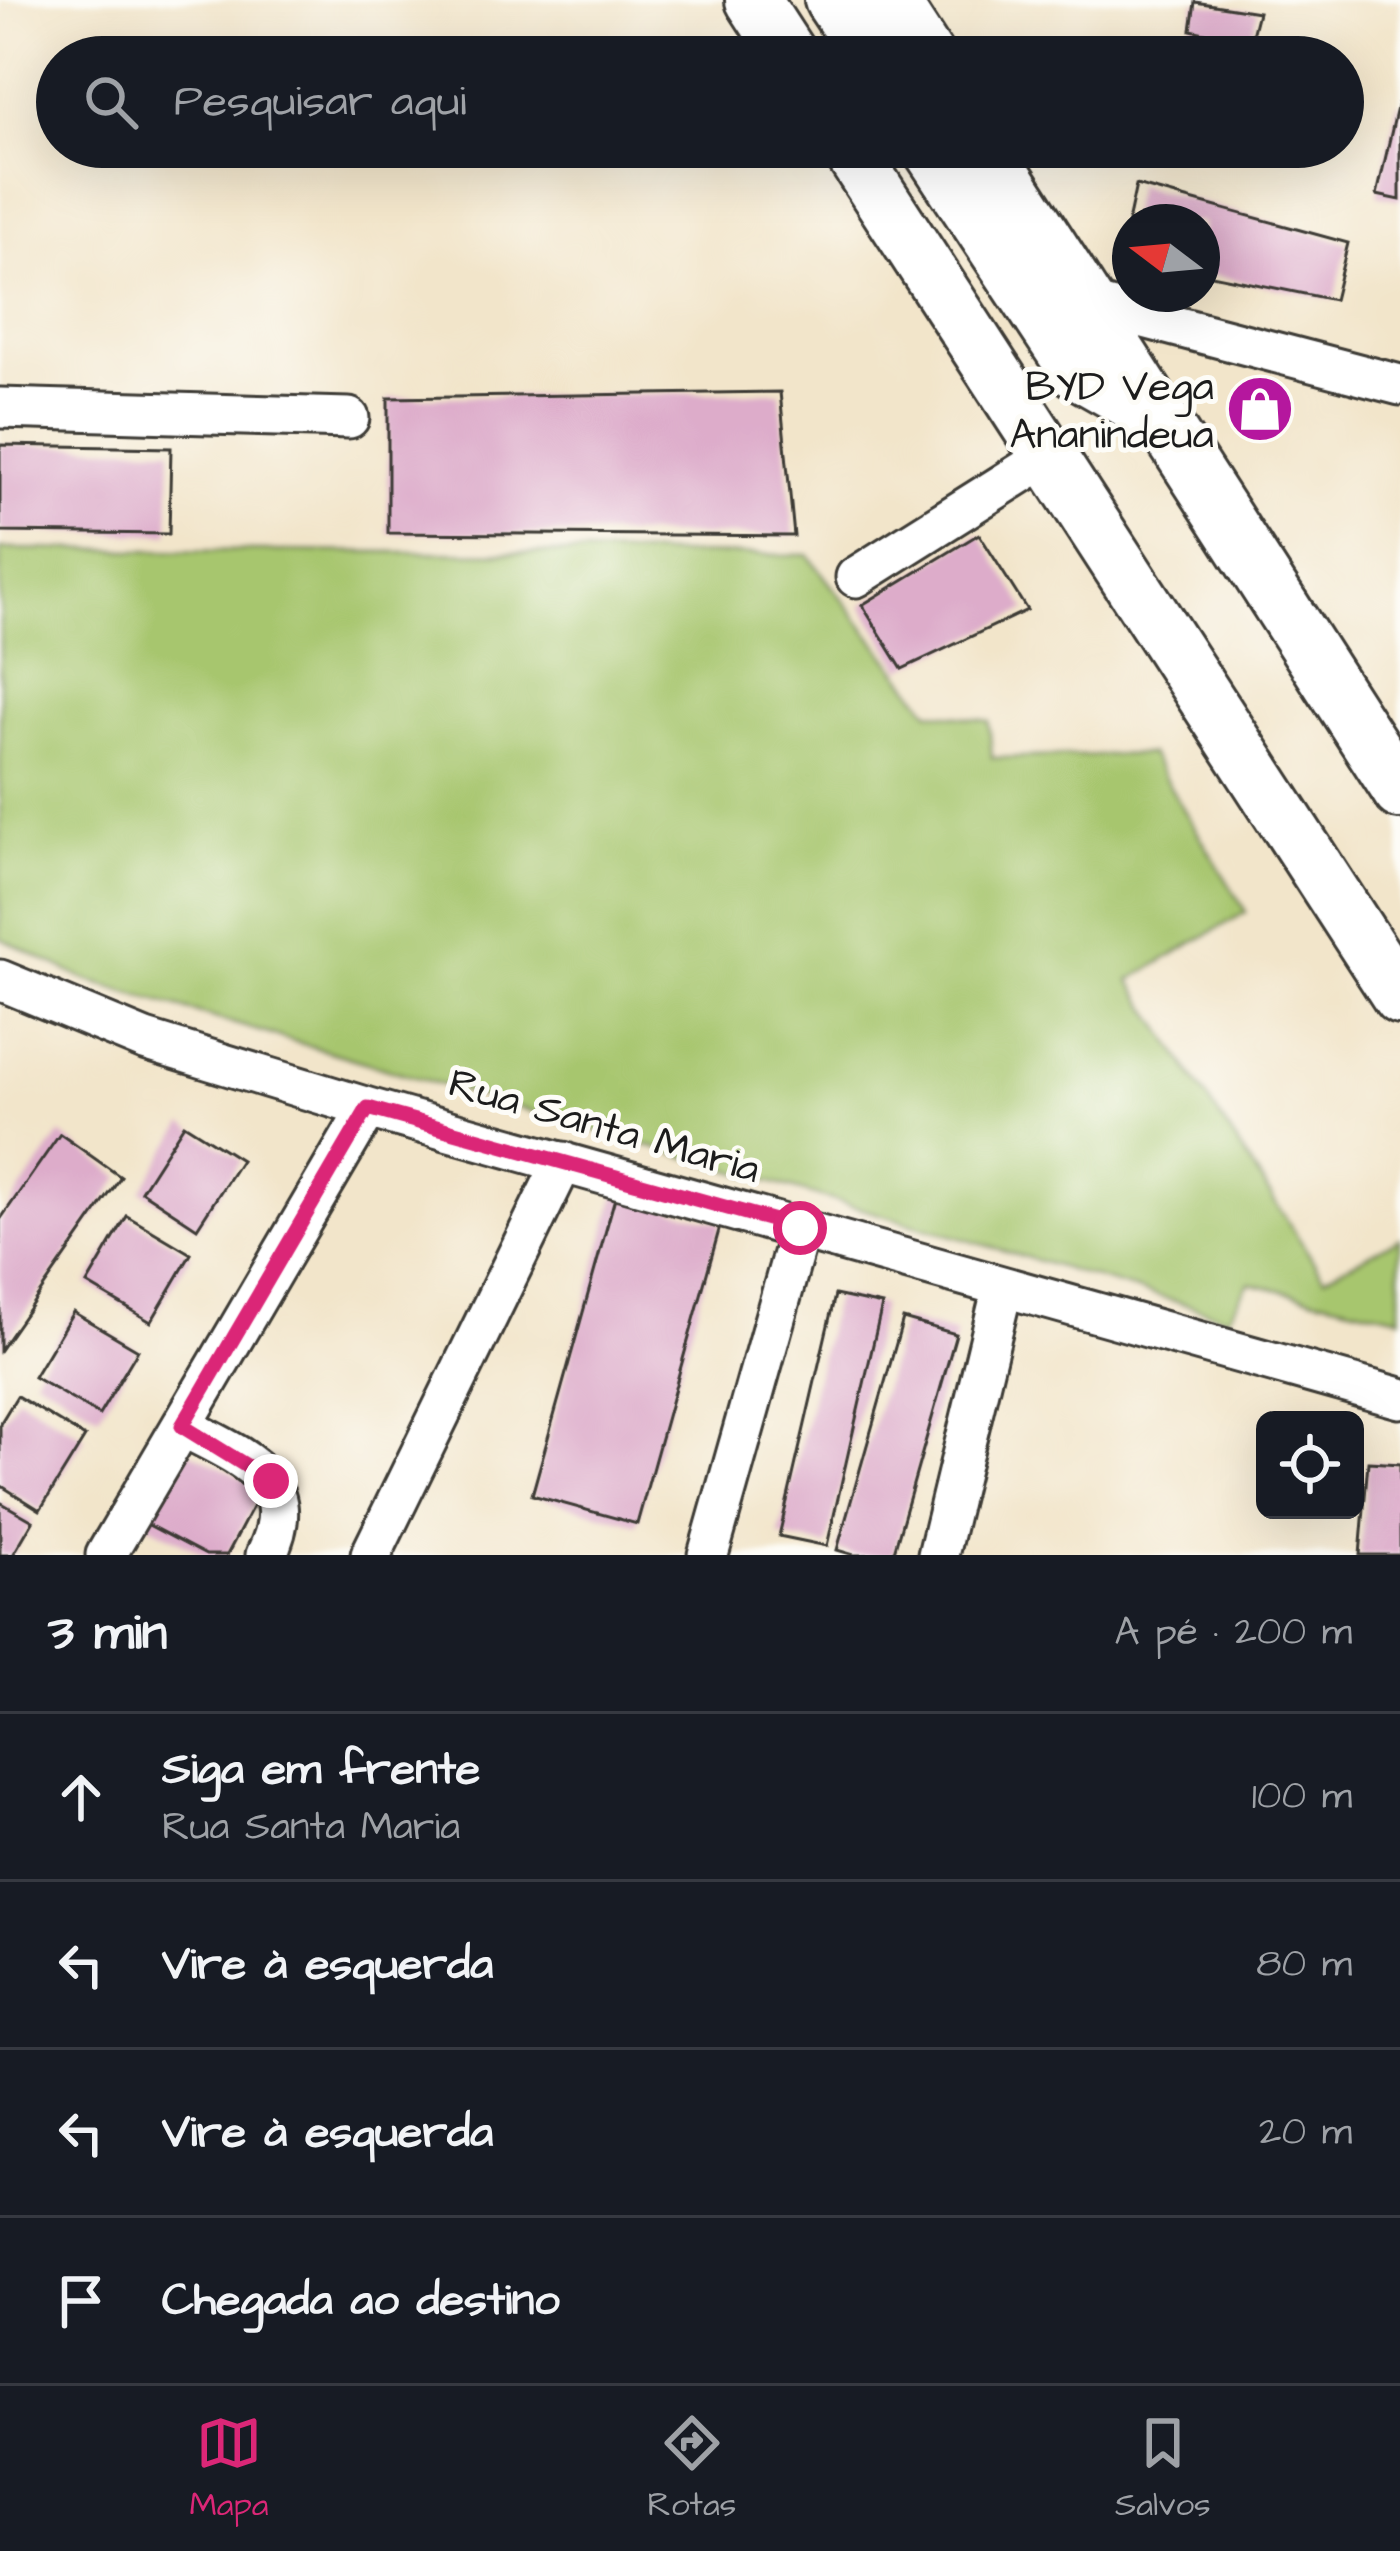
<!DOCTYPE html>
<html lang="pt">
<meta charset="utf-8">
<style>
:root{--surface:#171b24;--page:#20242c;--text:#f1f3f6;--muted:#9ea1a6;--line:#363941;--accent:#db2777}
body{margin:0;font-family:"Architects Daughter",sans-serif;background:var(--page);color:var(--text)}
.controls{position:absolute;right:36px;bottom:36px;display:grid;overflow:hidden;border-radius:18px;box-shadow:0 12px 48px #0002}
.controls button{width:108px;height:108px;display:grid;place-items:center;padding:0;border:0;border-bottom:3px solid var(--line);background:var(--surface);color:var(--text);font:60px sans-serif}
.compass{position:absolute;left:1112px;top:204px;width:108px;height:108px;border-radius:50%;background:var(--surface);box-shadow:0 12px 48px #0002;rotate:286deg}
.stop{position:absolute;width:36px;height:36px;margin:-27px;border:9px solid #db2777;border-radius:50%;background:#fff}
.stop.end{background:#db2777;border-color:#fff;box-shadow:0 3px 12px #0008}
.list{margin:0;padding:0;list-style:none}
h2{display:flex;justify-content:space-between;align-items:center;height:156px;margin:0;padding:0 48px;font-size:51px}
h2 small{font-size:39px;font-weight:400;color:var(--muted)}
.list li{display:grid;grid-template-columns:78px 1fr auto;gap:36px;align-items:center;box-sizing:border-box;height:168px;padding:0 48px;border-top:3px solid var(--line)}
.list b{display:block;font-size:45px;white-space:nowrap}
.list p{margin:0;font-size:39px;white-space:nowrap;color:var(--muted)}
.list em{font-size:39px;font-style:normal;color:var(--muted)}
.icon{flex:none;width:66px;height:66px;fill:none;stroke:currentColor;stroke-width:2;stroke-linecap:round;stroke-linejoin:round}
.map{position:relative;flex:none;width:1400px;height:1555px;overflow:hidden}
.search{position:absolute;background:var(--surface);box-shadow:0 12px 48px #0002;left:36px;right:36px;top:36px;height:132px;display:flex;align-items:center;gap:30px;box-sizing:border-box;padding:0 42px;border-radius:66px;color:var(--muted);font-size:45px}
.sheet{height:828px;background:var(--surface)}
nav{display:flex;justify-content:space-around;align-items:center;box-sizing:border-box;height:168px;border-top:3px solid var(--line);background:var(--surface);font-size:33px;color:var(--muted)}
nav a{display:grid;justify-items:center;gap:6px}
nav .on{color:var(--accent)}
.map>svg:first-child{display:block}
.green{fill:#a7c66e;stroke:#627145;stroke-width:3}
.building{fill:#ddacca}
.lines{fill:none;stroke-linecap:round;stroke-linejoin:round}
.minor-casing{stroke:#3c3a36;stroke-width:45}
.highway-casing{stroke:#3c3a36;stroke-width:60}
.minor{stroke:#fff;stroke-width:39}
.highway{stroke:#fff;stroke-width:54}
.route{stroke:#db2777;stroke-width:15}
.labels{text-anchor:middle;stroke-width:10;stroke-linejoin:round;paint-order:stroke}
.poi-label{font-size:42px;fill:#1c1c1c;stroke:#fdfcf7;text-anchor:end}
.street-label{font-size:42px;fill:#1c1c1c;stroke:#fdfcf7}
</style>
<div class="map">
<svg width="1400" height="1555" viewBox="0 0 1400 1555">
<rect width="100%" height="100%" fill="#fdfcf7"/>
<filter id="ink" filterUnits="userSpaceOnUse"><feTurbulence type="fractalNoise" baseFrequency=".00833" numOctaves="2"/><feDisplacementMap in="SourceGraphic" scale="24" xChannelSelector="R" yChannelSelector="G"/><feConvolveMatrix kernelMatrix="1 2 1 2 8 2 1 2 1" color-interpolation-filters="sRGB"/></filter>
<filter id="wash" filterUnits="userSpaceOnUse"><feTurbulence type="fractalNoise" baseFrequency=".004" numOctaves="4" result="noise"/><feDisplacementMap in="SourceGraphic" scale="48" xChannelSelector="R" yChannelSelector="G"/><feGaussianBlur stdDeviation="2.7" result="paint"/><feColorMatrix in="noise" values="0 0 0 0 0 0 0 0 0 0 0 0 0 0 0 0 0 1.4 0 .05"/><feComposite in="paint" operator="in"/></filter>
<g filter="url(#wash)">
<rect width="100%" height="100%" fill="#f2e5ca"/>
<path class="green" d="M0 549 808 555 929 711 989 721 992 758 1150 754 1246 912 1130 980 1324 1277 1400 1238V1317L1249 1283 1228 1317 86 980 0 938Z"/>
<g id="blocks">
<path class="building" d="M1195 2 1258 12 1250 43 1191 30Z
M1193 36 1251 47 1249 57H1190Z
M1398 103H1400V200L1377 195Z
M1136 185 1348 243 1334 300 1202 273V222H1128Z
M780 392 794 536 388 533V398Z
M0 445 171 448 169 534 0 532Z
M979 534 1027 610 902 669 862 605Z
M184 1124 241 1160 197 1228 141 1191Z
M60 1134 121 1177 0 1350V1220Z
M616 1194 721 1223 637 1524 532 1495Z
M127 1216 191 1254 151 1322 87 1284Z
M835 1295 882 1305 827 1546 779 1536Z
M73 1312 138 1350 99 1415 34 1377Z
M903 1319 956 1334 893 1555H854L837 1550Z
M17 1396 85 1437 40 1510 0 1485V1424Z
M184 1448 262 1489 227 1555H206L145 1523Z
M1368 1462 1400 1464V1555H1360Z
M0 1502 33 1521 13 1555H0Z"/>
</g>
</g>
<g filter="url(#ink)">
<use href="#blocks" fill-opacity="0" stroke="#3c3a36" stroke-width="3"/>
<g class="lines">
<defs>
<path id="minor" d="M1087 303 1400 385
M0 408 349 418
M856 577 1048 456
M0 980 145 1040 368 1108 1400 1398
M182 1426C238 1456 305 1478 266 1555
M106 1555 368 1108
M371 1555 563 1162
M708 1555 800 1229
M938 1555 999 1303"/>
<path id="highway" d="M753 0 790 57
M832 0 870 57
M890 0 927 57
M848 147 1400 997
M929 147 1077 371 1153 414
M986 147 1400 791"/>
</defs>
<use href="#minor" class="minor-casing"/>
<use href="#highway" class="highway-casing"/>
<use href="#minor" class="minor"/>
<use href="#highway" class="highway"/>
</g>
</g>
<g class="lines" filter="url(#ink)">
<path class="route" d="M271 1481 182 1426 368 1108 800 1228"/>
</g>
<defs>
<symbol id="shop-disc" viewBox="-11 -11 22 22"><circle r="9.5" fill="#b5179e" stroke="#fdfcf7"/><path d="M-5-2.5h2.3a2.7 3.5 0 0 1 5.4 0H5L5.5 6h-11ZM-1.5-2.5h3a1.5 2.3 0 0 0-3 0Z" fill="#fff"/></symbol>
</defs>
<g fill-rule="evenodd">
<use href="#shop-disc" x="1222" y="371" width="76" height="76"/>
</g>
<g class="labels">
<g class="poi-label">
<text x="1214" y="400">BYD Vega<tspan x="1214" dy="48">Ananindeua</tspan></text>
</g>
<g class="street-label">
<text transform="translate(605 1124) rotate(16)" y="15">Rua Santa Maria</text>
</g>
</g>
</svg>
<div class="controls">
<button><svg class="icon" aria-label="locate" viewBox="0 0 24 24"><circle cx="12" cy="12" r="6"/><path d="M12 2v4M12 18v4M2 12h4M18 12h4"/></svg></button>
</div>
<svg class="compass" viewBox="-18 -18 36 36"><path d="M0-13l5 13h-10z" fill="#e53935"/><path d="M0 13l5-13h-10z" fill="#9ea1a6"/></svg>
<div class="stop" style="left:800px;top:1228px"></div>
<div class="stop end" style="left:271px;top:1481px"></div>
<div class="search"><svg class="icon" aria-label="search" viewBox="0 0 24 24"><circle cx="10" cy="10" r="6"/><path d="M15 15l6 6"/></svg>Pesquisar aqui</div>
</div>
<section class="sheet">
<h2>3 min<small>A pé · 200 m</small></h2>
<ul class="list">
<li><svg class="icon" aria-label="ahead" viewBox="0 0 24 24"><path d="M12 20V5M6 11l6-6 6 6"/></svg><div><b>Siga em frente</b><p>Rua Santa Maria</p></div><em>100 m</em></li>
<li><svg class="icon" aria-label="left" viewBox="0 0 24 24"><path d="M17 20v-9H6M10 6l-5 5 5 5"/></svg><div><b>Vire à esquerda</b></div><em>80 m</em></li>
<li><svg class="icon" aria-label="left" viewBox="0 0 24 24"><path d="M17 20v-9H6M10 6l-5 5 5 5"/></svg><div><b>Vire à esquerda</b></div><em>20 m</em></li>
<li><svg class="icon" aria-label="arrive" viewBox="0 0 24 24"><path d="M6 21V4h12l-3 4 3 4H6"/></svg><div><b>Chegada ao destino</b></div></li>
</ul>
</section>
<nav>
<a class="on"><svg class="icon" aria-label="map" viewBox="0 0 24 24"><path d="M3 6l6-2 6 2 6-2v14l-6 2-6-2-6 2zM9 4v14M15 6v14"/></svg>Mapa</a>
<a><svg class="icon" aria-label="directions" viewBox="0 0 24 24"><path d="M12 3l9 9-9 9-9-9zM9 14v-3h6M13 9l2 2-2 2"/></svg>Rotas</a>
<a><svg class="icon" aria-label="saved" viewBox="0 0 24 24"><path d="M7 4h10v16l-5-4-5 4z"/></svg>Salvos</a>
</nav>
